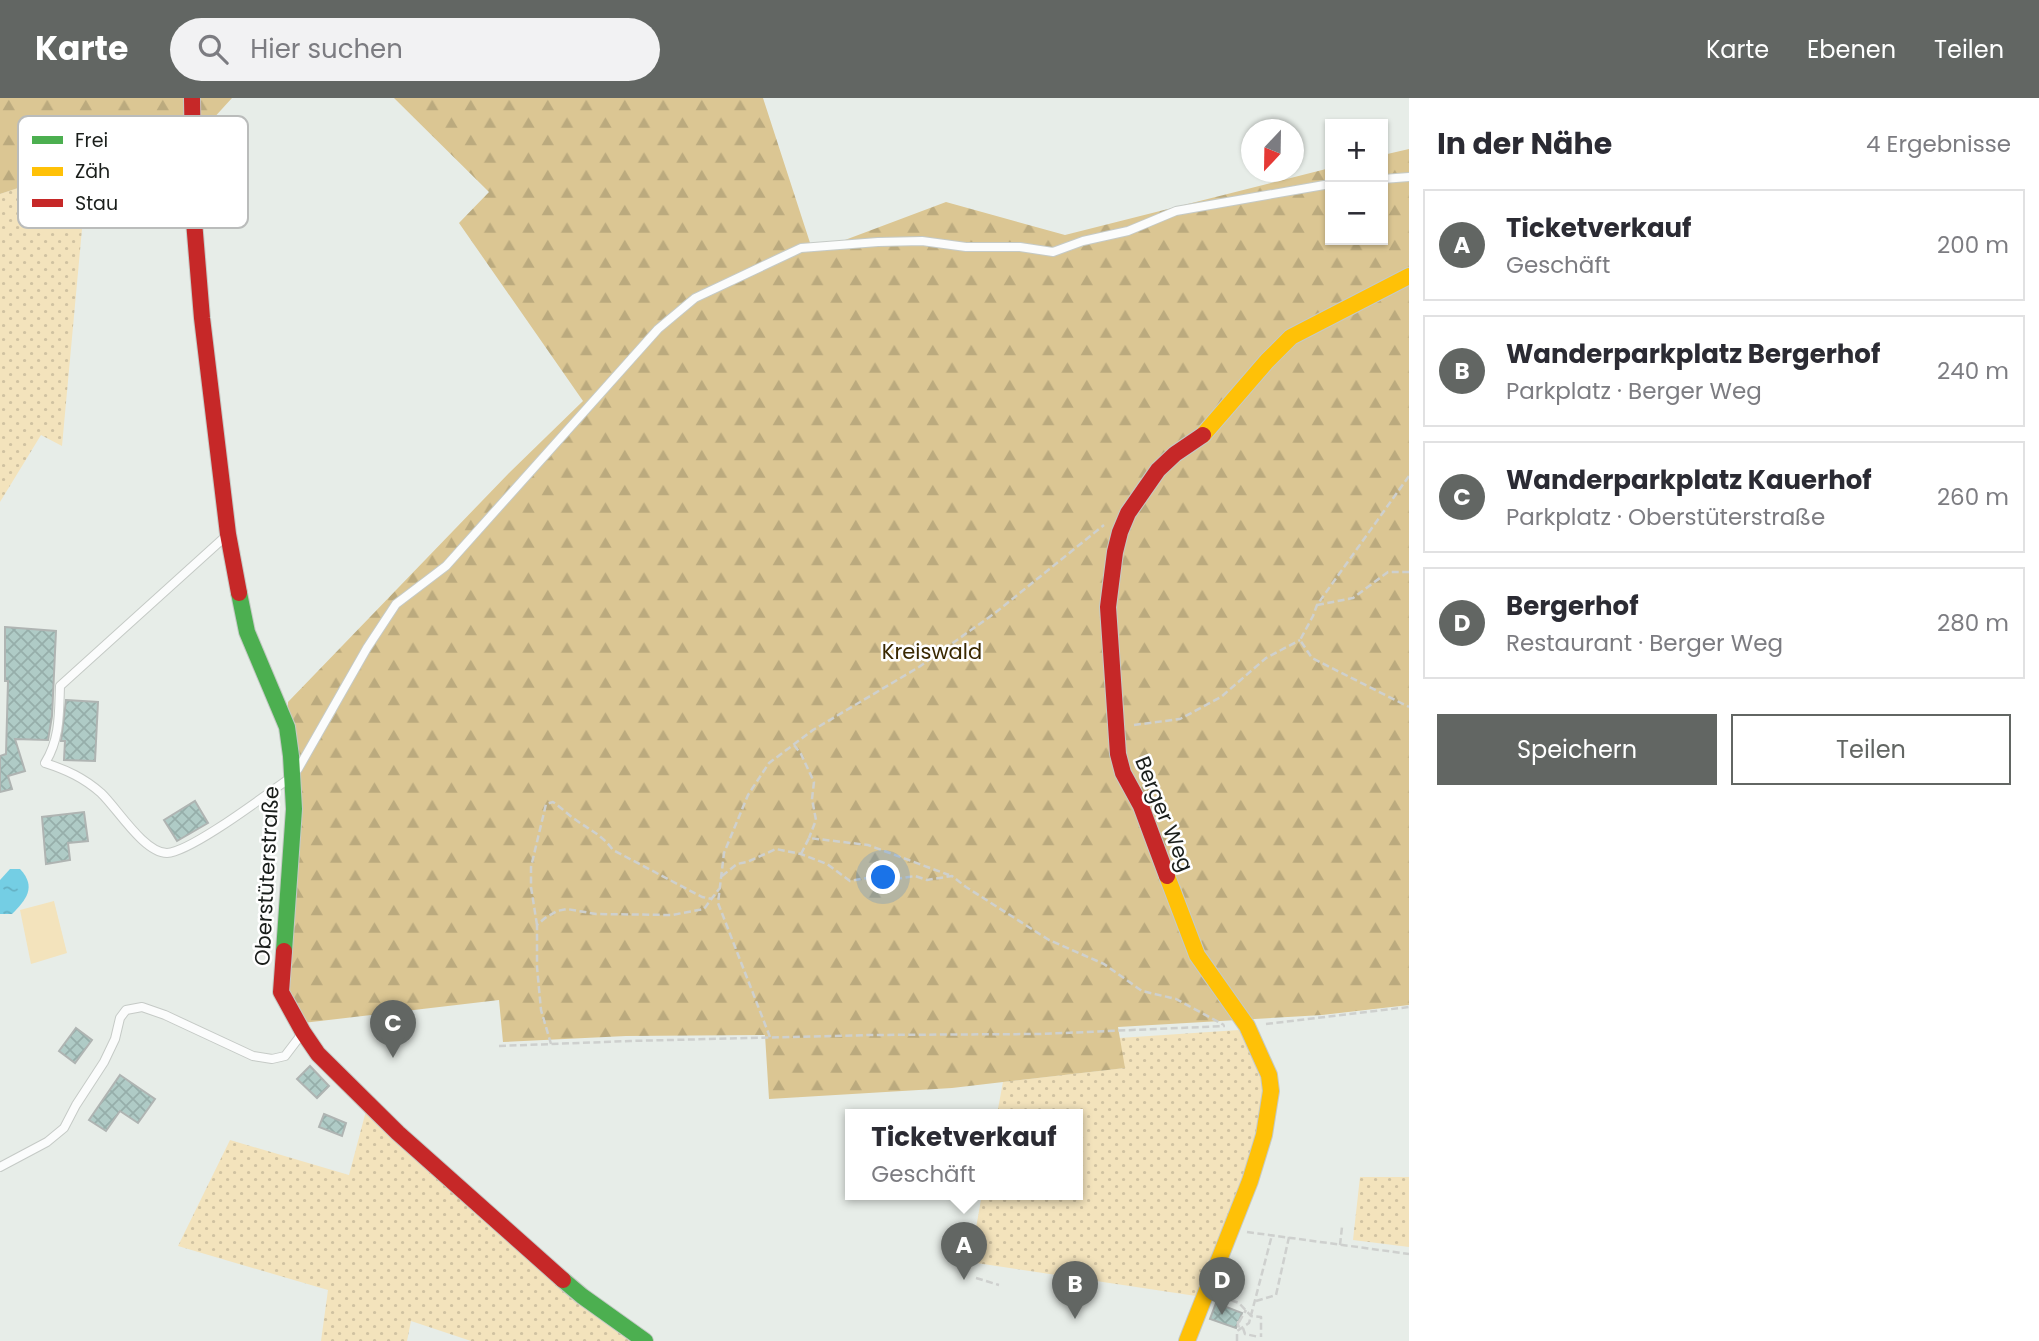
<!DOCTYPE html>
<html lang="de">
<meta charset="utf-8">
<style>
:root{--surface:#fff;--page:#f2f2f3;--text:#2b2b33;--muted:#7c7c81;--line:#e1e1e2;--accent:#626663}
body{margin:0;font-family:Poppins,sans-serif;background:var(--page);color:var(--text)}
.controls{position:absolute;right:21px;top:21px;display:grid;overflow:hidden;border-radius:0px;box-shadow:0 2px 5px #0004}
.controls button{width:63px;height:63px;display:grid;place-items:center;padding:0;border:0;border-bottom:2px solid var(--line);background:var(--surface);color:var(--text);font:35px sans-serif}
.compass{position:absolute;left:1241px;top:21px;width:63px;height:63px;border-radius:50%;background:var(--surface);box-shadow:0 2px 5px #0004;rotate:202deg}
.you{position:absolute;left:884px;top:780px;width:24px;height:24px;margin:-18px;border:5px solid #fff;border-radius:50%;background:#1a73e8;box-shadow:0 0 0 10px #1a73e833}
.badge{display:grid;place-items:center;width:46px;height:46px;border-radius:50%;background:var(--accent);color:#fff;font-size:23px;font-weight:700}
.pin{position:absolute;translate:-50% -58px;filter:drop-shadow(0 2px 4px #0008)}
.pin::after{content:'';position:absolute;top:37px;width:24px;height:21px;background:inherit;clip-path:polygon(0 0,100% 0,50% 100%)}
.popup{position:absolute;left:845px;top:1011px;width:238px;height:91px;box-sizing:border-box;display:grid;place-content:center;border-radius:0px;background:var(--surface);filter:drop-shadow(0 2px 5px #0005);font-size:23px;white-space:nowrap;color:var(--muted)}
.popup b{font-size:26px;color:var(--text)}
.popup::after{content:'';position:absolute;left:50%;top:100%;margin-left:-14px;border:14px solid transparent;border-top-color:var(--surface)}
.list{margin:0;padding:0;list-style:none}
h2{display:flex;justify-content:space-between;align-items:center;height:91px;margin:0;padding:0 28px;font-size:30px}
h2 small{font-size:23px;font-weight:400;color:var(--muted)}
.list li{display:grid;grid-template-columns:46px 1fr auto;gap:21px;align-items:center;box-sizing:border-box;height:112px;margin:0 14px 14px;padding:0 14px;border:2px solid var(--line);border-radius:0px}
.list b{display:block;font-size:26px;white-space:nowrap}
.list p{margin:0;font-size:23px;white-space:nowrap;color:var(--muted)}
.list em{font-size:23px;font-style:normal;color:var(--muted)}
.actions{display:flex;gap:14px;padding:21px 28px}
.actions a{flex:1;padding:16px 0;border:2px solid var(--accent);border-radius:0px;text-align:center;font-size:24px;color:var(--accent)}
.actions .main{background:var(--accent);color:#fff}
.icon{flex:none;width:38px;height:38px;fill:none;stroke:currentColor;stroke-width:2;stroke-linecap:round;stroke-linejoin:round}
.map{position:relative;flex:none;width:1409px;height:1243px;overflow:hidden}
header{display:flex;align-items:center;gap:42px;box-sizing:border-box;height:98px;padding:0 35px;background:var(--accent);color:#fff}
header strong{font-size:33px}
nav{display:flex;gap:38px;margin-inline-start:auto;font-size:24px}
.search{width:490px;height:63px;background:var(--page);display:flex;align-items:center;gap:18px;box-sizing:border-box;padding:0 24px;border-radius:38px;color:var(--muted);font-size:26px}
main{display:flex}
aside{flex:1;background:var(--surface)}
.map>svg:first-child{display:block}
.grass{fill:url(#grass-dots)}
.forest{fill:url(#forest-firs)}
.pitch{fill:#f3e3bc}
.water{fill:url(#water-ripples)}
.building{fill:url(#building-cross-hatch);stroke:#afb4b2;stroke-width:2}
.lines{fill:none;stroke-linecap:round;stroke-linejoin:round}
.lane-casing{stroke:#c5cac6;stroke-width:10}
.fast-casing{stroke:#c5cac6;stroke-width:18}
.slow-casing{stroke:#c5cac6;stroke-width:18}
.jam-casing{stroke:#c5cac6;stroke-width:18}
.path{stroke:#ced0ce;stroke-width:2.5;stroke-dasharray:7 3.5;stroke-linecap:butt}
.lane{stroke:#fbfcfc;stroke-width:8}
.fast{stroke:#4caf50;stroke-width:16}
.slow{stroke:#ffc107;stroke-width:16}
.jam{stroke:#c62828;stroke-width:16}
.labels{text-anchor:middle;stroke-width:5;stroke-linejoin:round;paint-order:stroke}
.park-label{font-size:21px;fill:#392800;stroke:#fff}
.street-label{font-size:21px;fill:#1a1e1b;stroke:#fff}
.key{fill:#fff;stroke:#babcbb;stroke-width:2}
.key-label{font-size:19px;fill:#1a1e1b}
</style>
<header>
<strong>Karte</strong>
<div class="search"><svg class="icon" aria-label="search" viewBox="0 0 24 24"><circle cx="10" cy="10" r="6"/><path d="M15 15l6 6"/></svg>Hier suchen</div>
<nav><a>Karte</a><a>Ebenen</a><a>Teilen</a></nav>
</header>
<main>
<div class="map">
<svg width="1409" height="1243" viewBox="0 0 1409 1243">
<defs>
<pattern id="grass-dots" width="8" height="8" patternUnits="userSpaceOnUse" patternTransform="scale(1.75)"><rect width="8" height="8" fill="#f3e3bc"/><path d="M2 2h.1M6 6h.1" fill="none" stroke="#d0c2a1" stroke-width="1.8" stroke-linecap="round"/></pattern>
<pattern id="forest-firs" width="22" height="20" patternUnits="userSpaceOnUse" patternTransform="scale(1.75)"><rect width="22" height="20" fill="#dbc693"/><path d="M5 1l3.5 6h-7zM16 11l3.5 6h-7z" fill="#bbaa7e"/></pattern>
<pattern id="water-ripples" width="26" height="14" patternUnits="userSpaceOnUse" patternTransform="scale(1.75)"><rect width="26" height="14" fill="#74cee4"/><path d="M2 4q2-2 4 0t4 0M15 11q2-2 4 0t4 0" fill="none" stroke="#64b0c3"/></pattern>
<pattern id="building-cross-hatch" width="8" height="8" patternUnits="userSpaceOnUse" patternTransform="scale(1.75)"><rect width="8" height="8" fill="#afcbc6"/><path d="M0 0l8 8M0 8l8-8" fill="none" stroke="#96aeaa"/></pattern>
</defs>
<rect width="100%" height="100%" fill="#e7ede8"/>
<path class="grass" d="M88 66 62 348 41 337 0 404V96Z
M1239 932 1263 975 1264 1025 1196 1198 970 1164 982 1096H1078V1016H997L1003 984 1124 970 1119 940Z
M366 1013 638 1243H471L411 1223 407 1243H321L328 1192 178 1148 230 1042 349 1077Z
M1360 1079H1409V1149L1353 1142Z"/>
<path class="forest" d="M0 0H184V40L161 51 145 74 113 84 86 88 87 67 0 96Z
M201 0H232L201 34Z
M394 0H763L813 154 946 104 1065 137 1330 70V142H1383V57L1409 51V907L1322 917 1118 929 1125 970 952 990 769 1001 765 937 626 938 503 944 499 902 303 925 285 894 288 604 509 375 583 303 459 125 489 94Z"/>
<path class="pitch" d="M54 803 67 855 31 866 20 812Z"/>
<path class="water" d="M10 771H20C37 789 26 802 12 816H0V782Z"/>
<path class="building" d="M5 529 56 533 52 618 48 642 15 641 25 673 8 678 12 691 0 694V658L6 656 8 583H5Z
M66 602 98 604 95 663 64 662 65 643H61Z
M195 703 208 725 177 743 164 722Z
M84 714 88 743 68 745 70 762 46 766 42 719Z
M76 930 92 942 75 965 59 953Z
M310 968 329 988 317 1000 297 981Z
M120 977 155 1001 138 1025 120 1013 106 1033 89 1022Z
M324 1016 346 1025 342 1038 319 1029Z
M1216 1205 1242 1215 1236 1230 1210 1221Z"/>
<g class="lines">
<defs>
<path id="lane" d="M1383 81 1409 79
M226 438 60 588C59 616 60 641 45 665 67 672 84 680 101 695 117 710 144 755 167 755 191 754 267 696 290 680
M298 671 367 550 396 506 446 468 658 231 695 200 801 150 878 144 922 143 966 149H1020L1053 154 1083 143 1128 133 1176 113 1330 86
M0 1069 47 1044 64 1030 76 1007 104 964 115 941 120 920 126 912 142 909 165 917 253 958 272 961 285 958 301 937"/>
<path id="fast" d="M239 495 247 534 287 629 291 658 294 711 284 853
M563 1182 582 1198 645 1243"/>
<path id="slow" d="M1203 337 1267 263 1291 239 1409 178
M1167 778 1197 857 1247 928 1269 977 1271 993 1264 1037 1250 1083 1187 1243"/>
<path id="jam" d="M192 0 194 123 202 220 228 436 239 495
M1167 778 1141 708 1123 675 1118 656 1108 509 1115 454 1120 434 1128 415 1158 372 1175 356 1203 337
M284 853 281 894 303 934 318 956 398 1035 563 1182"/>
</defs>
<use href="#lane" class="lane-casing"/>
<use href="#fast" class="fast-casing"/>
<use href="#slow" class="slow-casing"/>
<use href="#jam" class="jam-casing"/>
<path class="path" d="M1409 378 1317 507 1313 518 1300 542 1312 560 1409 609
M1317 507 1353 500 1388 474H1409
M1134 627 1180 621 1221 599 1266 560 1300 542
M794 647 801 656 814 684 812 701 816 722 809 740
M801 756 809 740 868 747 949 777
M722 778 737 766 747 764 776 751 801 756 827 766 850 783 872 779 888 782 915 778 927 782 952 778 966 789 1049 842 1104 866 1142 893 1176 901 1224 927
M537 827 531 789V769L546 706 553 704C561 709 568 717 576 722 591 733 601 736 613 752L702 799 712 801
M1266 926 1409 909
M770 939 718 805 724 755 748 697 769 665 813 632 919 569 995 515 1104 427
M551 946 541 912 537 869V827L545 820 557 813 567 811 596 816 672 817 704 811 719 791
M499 948 630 943 871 937 1040 936 1225 928
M1247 1134 1409 1156
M1340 1147 1342 1129
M976 1180 999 1187
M1221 1199 1239 1205 1251 1218 1261 1219V1239
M1256 1203 1276 1197 1289 1139
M1238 1223V1228L1243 1230 1245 1236 1259 1239
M1239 1224 1246 1212
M1237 1243V1233L1249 1225 1272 1137"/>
<use href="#lane" class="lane"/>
<use href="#fast" class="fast"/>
<use href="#slow" class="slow"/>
<use href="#jam" class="jam"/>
</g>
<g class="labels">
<g class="park-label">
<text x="932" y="561">Kreiswald</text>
</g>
<g class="street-label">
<text transform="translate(1164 716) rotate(68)" y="7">Berger Weg</text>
<text transform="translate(267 778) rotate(-87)" y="7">Oberstüterstraße</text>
</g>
</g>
<rect x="18" y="18" width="230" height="112" rx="10" class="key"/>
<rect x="32" y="38" width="31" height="8" fill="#4caf50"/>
<rect x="32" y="69" width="31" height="9" fill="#ffc107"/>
<rect x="32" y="101" width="31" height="8" fill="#c62828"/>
<g class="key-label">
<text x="75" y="49">Frei</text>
<text x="75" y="80">Zäh</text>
<text x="75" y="112">Stau</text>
</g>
</svg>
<div class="controls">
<button>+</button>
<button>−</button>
</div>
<svg class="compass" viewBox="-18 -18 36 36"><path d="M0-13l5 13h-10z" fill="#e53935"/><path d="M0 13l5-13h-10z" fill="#7c7c81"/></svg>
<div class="you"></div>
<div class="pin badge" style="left:964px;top:1182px">A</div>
<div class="popup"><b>Ticketverkauf</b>Geschäft</div>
<div class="pin badge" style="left:1075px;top:1221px">B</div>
<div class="pin badge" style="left:393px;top:960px">C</div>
<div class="pin badge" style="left:1222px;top:1217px">D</div>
</div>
<aside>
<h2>In der Nähe<small>4 Ergebnisse</small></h2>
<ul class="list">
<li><span class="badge">A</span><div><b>Ticketverkauf</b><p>Geschäft</p></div><em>200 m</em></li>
<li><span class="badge">B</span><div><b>Wanderparkplatz Bergerhof</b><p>Parkplatz · Berger Weg</p></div><em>240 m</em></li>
<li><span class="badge">C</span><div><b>Wanderparkplatz Kauerhof</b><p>Parkplatz · Oberstüterstraße</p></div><em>260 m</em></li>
<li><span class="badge">D</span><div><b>Bergerhof</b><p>Restaurant · Berger Weg</p></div><em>280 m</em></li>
</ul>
<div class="actions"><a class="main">Speichern</a><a>Teilen</a></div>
</aside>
</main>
